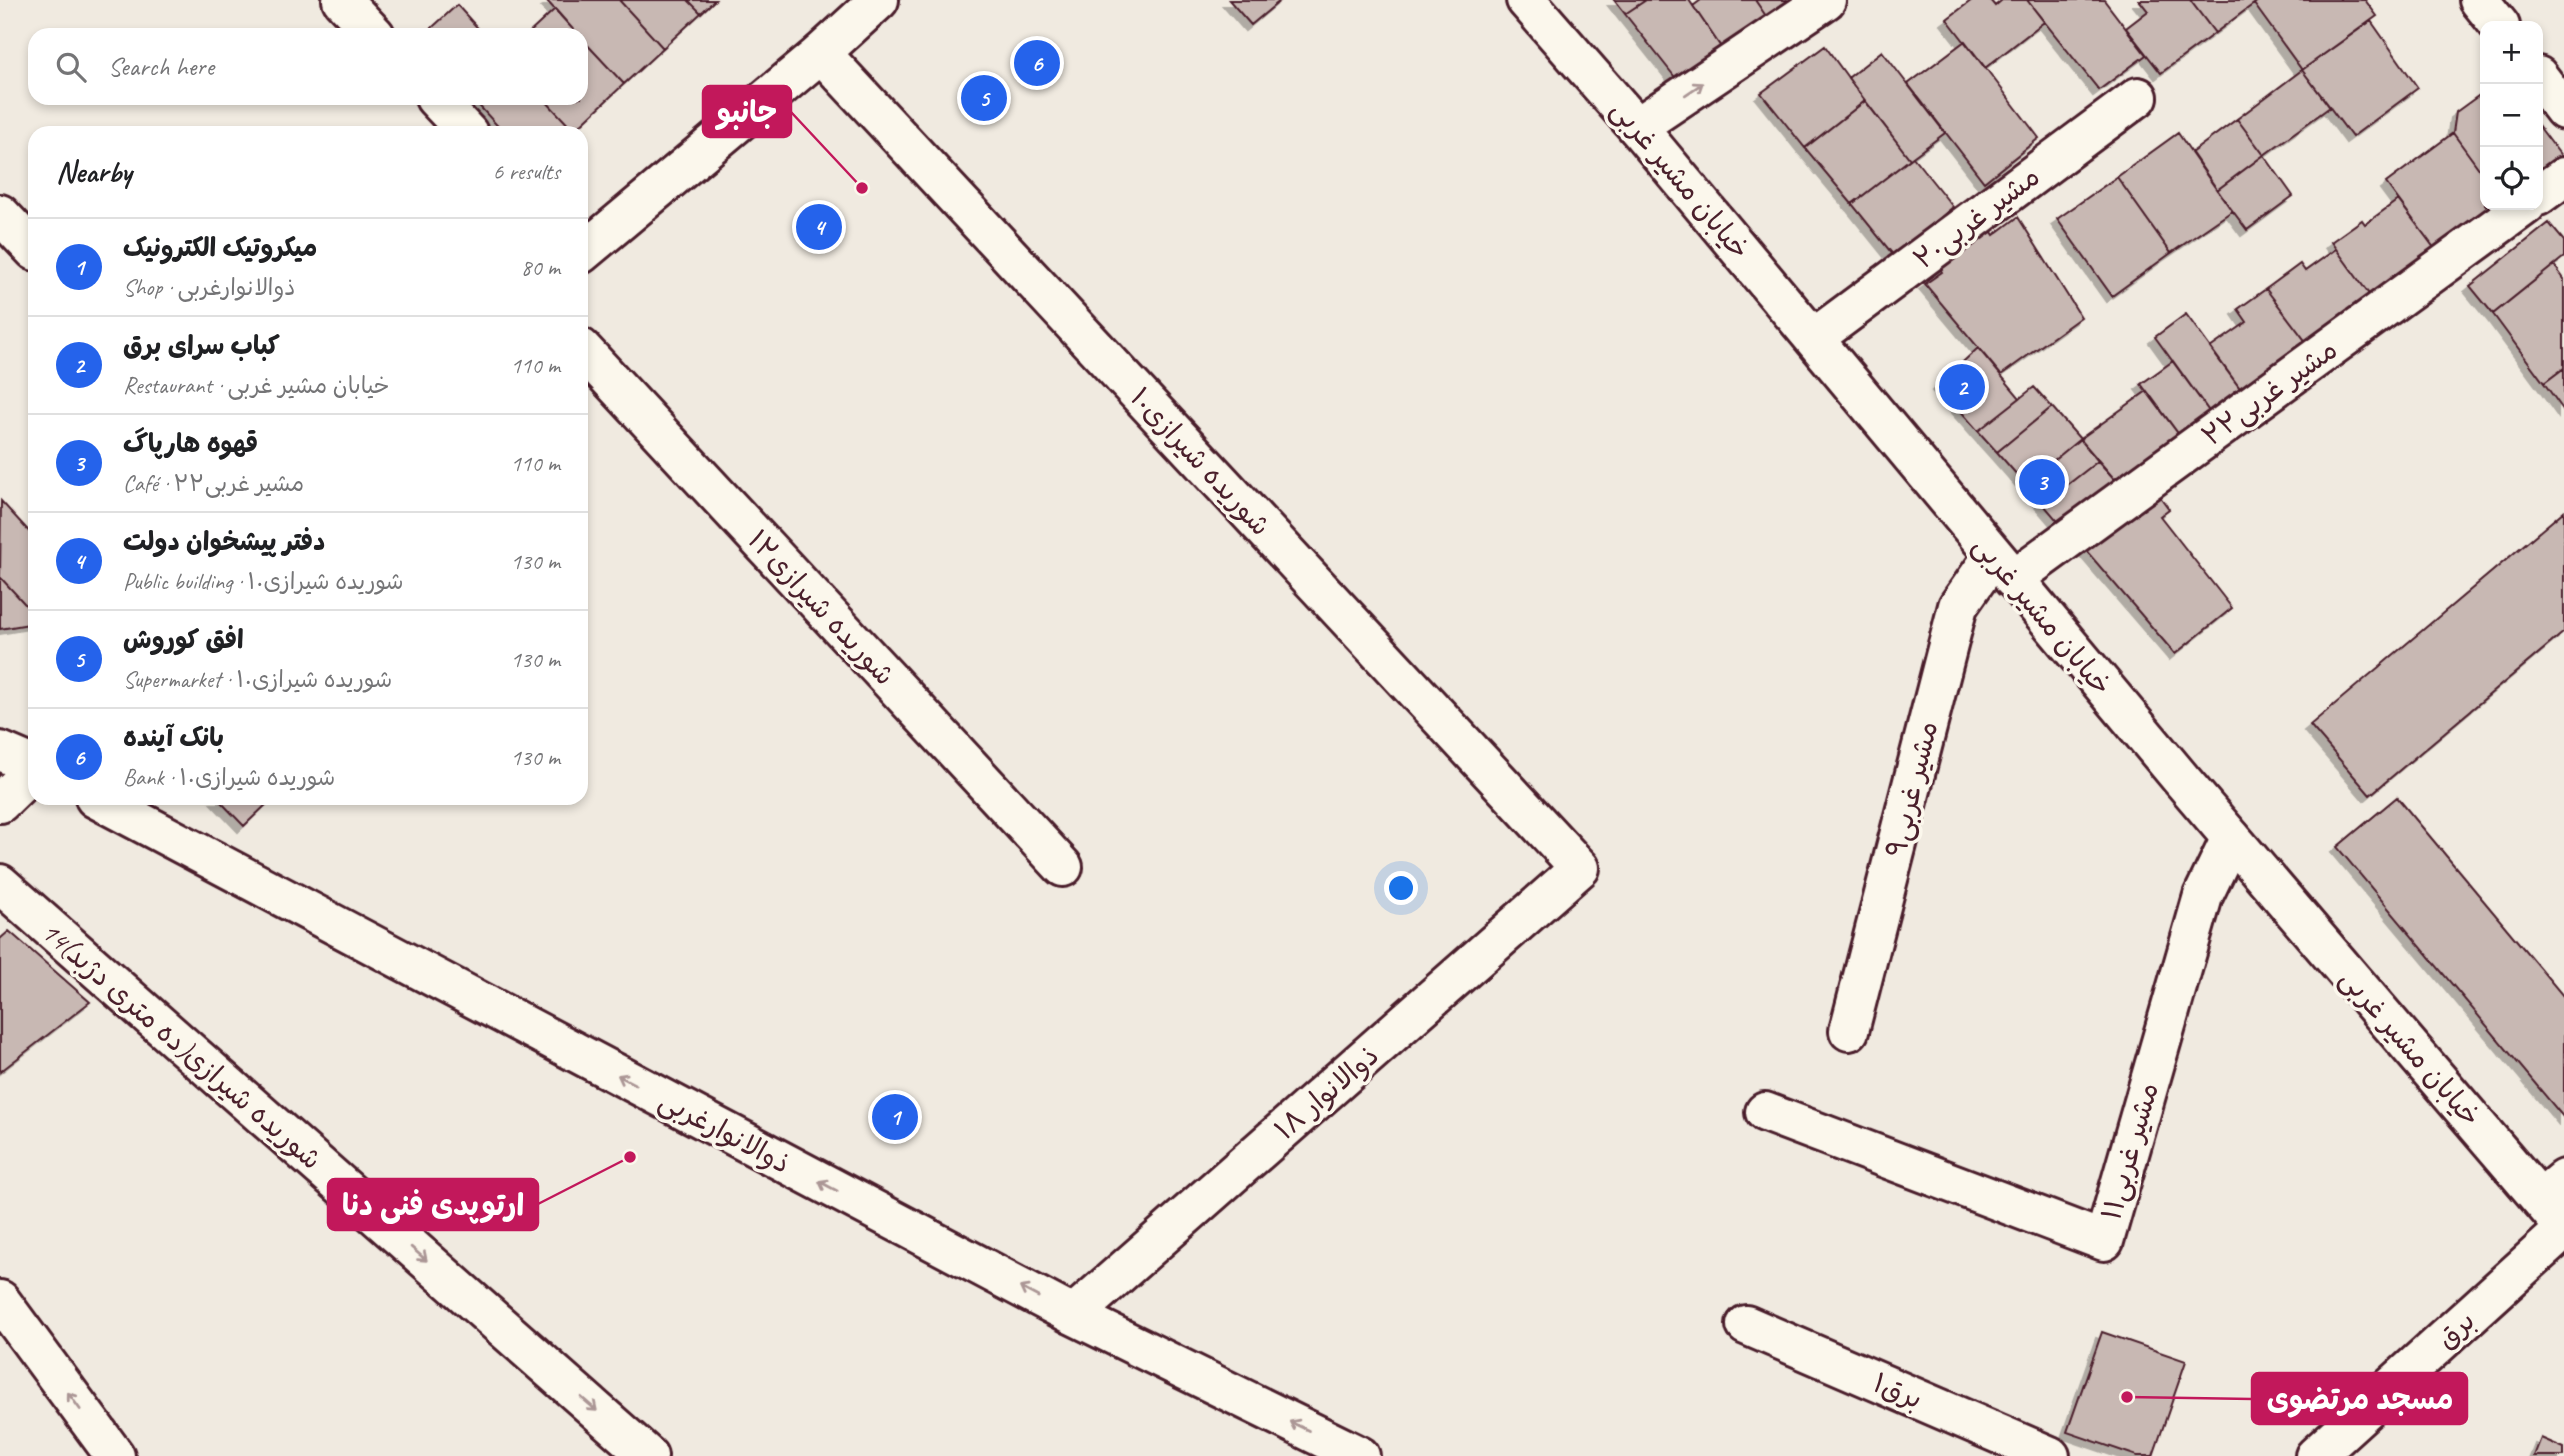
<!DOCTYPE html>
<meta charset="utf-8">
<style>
:root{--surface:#fff;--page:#f2f2f2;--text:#202124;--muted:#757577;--line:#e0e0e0;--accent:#2563eb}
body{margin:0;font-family:Caveat,"Playpen Sans Arabic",sans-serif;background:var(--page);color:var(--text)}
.controls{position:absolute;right:21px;top:21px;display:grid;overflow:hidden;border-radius:14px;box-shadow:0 4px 10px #0003}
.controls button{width:63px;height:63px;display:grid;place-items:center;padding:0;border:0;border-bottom:2px solid var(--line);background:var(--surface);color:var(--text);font:35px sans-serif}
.you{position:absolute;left:1402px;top:889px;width:24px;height:24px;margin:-18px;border:5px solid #fff;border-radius:50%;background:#1a73e8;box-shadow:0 0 0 10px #1a73e833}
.badge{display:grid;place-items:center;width:46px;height:46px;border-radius:50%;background:var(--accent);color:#fff;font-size:23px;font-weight:700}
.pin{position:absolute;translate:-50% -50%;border:4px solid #fff;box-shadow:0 2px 7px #0006}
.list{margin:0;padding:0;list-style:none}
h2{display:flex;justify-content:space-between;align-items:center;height:91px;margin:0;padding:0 28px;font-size:30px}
h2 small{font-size:23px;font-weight:400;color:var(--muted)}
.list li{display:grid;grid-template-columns:46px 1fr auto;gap:21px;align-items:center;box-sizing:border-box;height:98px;padding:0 28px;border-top:2px solid var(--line)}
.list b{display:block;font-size:26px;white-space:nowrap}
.list p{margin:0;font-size:23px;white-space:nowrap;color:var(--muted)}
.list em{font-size:23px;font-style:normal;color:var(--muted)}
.icon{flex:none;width:38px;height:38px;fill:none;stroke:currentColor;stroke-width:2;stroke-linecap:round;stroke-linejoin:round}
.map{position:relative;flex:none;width:2564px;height:1456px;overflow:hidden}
.search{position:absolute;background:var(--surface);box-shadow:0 4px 10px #0003;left:28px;top:28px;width:560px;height:77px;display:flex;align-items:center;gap:18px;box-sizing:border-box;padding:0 24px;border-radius:21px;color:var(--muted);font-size:26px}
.panel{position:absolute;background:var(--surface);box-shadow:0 4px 10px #0003;left:28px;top:126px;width:560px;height:679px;border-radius:21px}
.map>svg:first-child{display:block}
.building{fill:#c8b8b3;stroke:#4a1f2b;stroke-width:2;filter:url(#shadow)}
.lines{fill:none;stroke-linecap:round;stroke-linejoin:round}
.minor-casing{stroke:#4a1f2b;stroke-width:44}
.major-casing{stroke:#4a1f2b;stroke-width:44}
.minor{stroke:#fbf7ec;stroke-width:38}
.major{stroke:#fbf7ec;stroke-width:38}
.oneway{stroke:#ab9695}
.labels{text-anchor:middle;stroke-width:7;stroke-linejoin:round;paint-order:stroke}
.street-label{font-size:28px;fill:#4a1f2b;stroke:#fbf7ec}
.leader{fill:none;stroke:#c2185b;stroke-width:2.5}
.callout-dot{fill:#c2185b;stroke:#fbf7ec;stroke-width:2.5}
.callout{fill:#c2185b;stroke:#c2185b;stroke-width:2.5}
.callout-label{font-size:30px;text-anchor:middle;font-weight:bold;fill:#fff}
</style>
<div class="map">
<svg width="2564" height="1456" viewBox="0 0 2564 1456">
<defs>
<filter id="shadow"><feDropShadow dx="-6" dy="6" stdDeviation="0" flood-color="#0004"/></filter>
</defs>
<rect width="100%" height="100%" fill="#f0eae0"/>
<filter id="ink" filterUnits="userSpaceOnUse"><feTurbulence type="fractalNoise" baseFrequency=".0143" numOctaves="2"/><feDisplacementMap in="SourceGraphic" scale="14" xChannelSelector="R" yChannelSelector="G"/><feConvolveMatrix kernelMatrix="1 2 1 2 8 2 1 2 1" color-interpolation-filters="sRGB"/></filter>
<g filter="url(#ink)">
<path class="building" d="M549 0H619L663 48 624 84 581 38V35H578L547 1Z
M619 0H688L701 13 663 48Z
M688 0H715L701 13Z
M1229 0H1281L1251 25Z
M1614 0H1646L1625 14Z
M1646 0H1689L1723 50 1678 81 1625 14Z
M1701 0H1755L1768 19 1723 50 1693 6Z
M1755 0H1797L1768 19Z
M1972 0H1990L1995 6 2002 0H2027L2044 22 1985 68 1947 19Z
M2027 0H2104L2146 55 2099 90Z
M2139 0H2190L2215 33 2161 73 2126 28 2148 11Z
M2190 0H2259L2215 33Z
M2259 0H2365L2377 16 2302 70 2254 4Z
M457 5 484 35H424Z
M555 9 578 35H527Z
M2371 21 2418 88 2352 137 2302 70Z
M581 38 624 84 574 131 543 98H581Z
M1965 41 2039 138 1984 182 1908 84Z
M1825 46 1865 101 1805 148 1761 93Z
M1882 51 1945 133 1910 159 1848 78Z
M2302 70 2330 107 2264 155 2237 119Z
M2485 91V177L2453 133 2456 112Z
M472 98H543L574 131 571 133H504Z
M1865 101 1910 159 1852 204 1805 148Z
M2237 119 2264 155 2217 190 2191 153Z
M2538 125 2562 157 2538 175Z
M2178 133 2232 211 2171 253 2117 177Z
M2453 133 2485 177V205H2496L2435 249 2386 183Z
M2264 155 2293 196 2247 230 2217 190Z
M1913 157 1953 207 1894 256 1852 204Z
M2117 177 2171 253 2112 296 2057 219Z
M2398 200 2435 249 2371 297 2331 242 2362 220 2365 224Z
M2018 217 2081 317 2001 375 1925 284 1942 272 1938 266 1990 229 1994 235Z
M2549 223 2564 241V257L2493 314 2470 286Z
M2336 249 2371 297 2307 343 2266 289 2300 264 2305 271Z
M2554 265 2564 279V368L2544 383 2493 314Z
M2266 289 2307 343 2242 391 2210 348 2247 322 2238 309Z
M2186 314 2242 391 2211 414 2155 337Z
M1978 348 2020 398 1978 431 1938 385Z
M2173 361 2211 414 2180 436 2141 384Z
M2564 368V411L2544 383Z
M2034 387 2052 407 1997 452 1978 431Z
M2147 391 2180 436 2117 482 2080 439Z
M2052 407 2080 439 2025 484 1997 452Z
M2080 439 2098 461 2043 504 2025 484Z
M2098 461 2117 482 2061 525 2043 504Z
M2158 494 2169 509 2160 516 2232 608 2175 654 2083 547Z
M1 501 35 538V615L0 577Z
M2564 511V632L2370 795 2310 725Z
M0 577 35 615V623L0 629Z
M2397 797 2564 997V1118L2337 847Z
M217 798H273L244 826Z
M9 931 90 1002 0 1072V939Z
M2102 1332 2186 1361 2153 1456H2137L2067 1432Z
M2541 1438 2564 1448V1456H2534Z"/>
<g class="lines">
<defs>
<path id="minor" d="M342 0 375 35
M2479 0 2500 26
M821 53 1580 868 1073 1315
M2538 76 2564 110
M435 98 468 133
M1637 127 1826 0
M2538 196 2564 177
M0 214 35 251
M1814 338 2138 97
M581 348 1063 867
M2013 579 2526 205
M0 751 35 766
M95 798 1073 1315 1360 1456
M0 884 648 1456
M1849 1031 1958 606 1993 556
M1765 1112 2104 1241 2203 896 2231 838
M2541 1198 2564 1179
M0 1300 115 1456
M1746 1325 2050 1456
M2315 1456 2564 1230"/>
<path id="major" d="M1526 0 1637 127 2181 779 2564 1227
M581 254 821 53 879 0
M0 803 35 769"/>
</defs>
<use href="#minor" class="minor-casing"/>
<use href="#major" class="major-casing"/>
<use href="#minor" class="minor"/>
<use href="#major" class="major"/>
</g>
<defs><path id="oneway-shaft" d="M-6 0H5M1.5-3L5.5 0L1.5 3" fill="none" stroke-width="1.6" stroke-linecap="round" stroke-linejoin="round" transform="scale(1.75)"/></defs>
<g class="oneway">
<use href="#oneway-shaft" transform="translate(1694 89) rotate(-34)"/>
<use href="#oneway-shaft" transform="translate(627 1080) rotate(-152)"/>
<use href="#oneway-shaft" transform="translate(828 1186) rotate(-152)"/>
<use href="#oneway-shaft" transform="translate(419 1254) rotate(41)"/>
<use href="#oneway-shaft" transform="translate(1029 1292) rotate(-152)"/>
<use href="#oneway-shaft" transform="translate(74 1401) rotate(-126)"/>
<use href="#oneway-shaft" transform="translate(589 1404) rotate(41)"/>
<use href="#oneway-shaft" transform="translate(1299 1426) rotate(-154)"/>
</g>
</g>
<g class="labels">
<g class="street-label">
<text transform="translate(1681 179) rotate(50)" y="10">خیابان مشیر غربی</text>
<text transform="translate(1976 217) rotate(-37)" y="10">مشیر غربی۲۰</text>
<text transform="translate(2269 392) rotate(-36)" y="10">مشیر غربی۲۲</text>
<text transform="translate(1201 461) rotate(47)" y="10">۱۰شوریده شیرازی</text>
<text transform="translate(822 607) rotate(47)" y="10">شوریده شیرازی۱۲</text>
<text transform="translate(2043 615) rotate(50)" y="10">خیابان مشیر غربی</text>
<text transform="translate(1911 789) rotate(-76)" y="10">مشیر غربی۹</text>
<text transform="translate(182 1045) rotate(41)" y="10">14شوریده شیرازی(ده متری دژبد)</text>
<text transform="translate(2411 1047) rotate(49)" y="10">خیابان مشیر غربی</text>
<text transform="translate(1326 1092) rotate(-41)" y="10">ذوالانوار ۱۸</text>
<text transform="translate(725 1131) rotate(28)" y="10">ذوالانوارغربی</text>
<text transform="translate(2129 1151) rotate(-74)" y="10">مشیر غربی۱۱</text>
<text transform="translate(2455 1329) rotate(-42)" y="10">برق</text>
<text transform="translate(1898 1390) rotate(23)" y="10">برق۱</text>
</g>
</g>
<path class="leader" d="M862 188L791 112M630 1157L538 1204M2127 1397L2252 1399"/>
<g class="callout-dot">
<circle cx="862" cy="188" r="7"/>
<circle cx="630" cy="1157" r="7"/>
<circle cx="2127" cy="1397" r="7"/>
</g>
<g class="callout">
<rect x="703" y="86" width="88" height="51" rx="7"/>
<rect x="328" y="1179" width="210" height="51" rx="7"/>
<rect x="2252" y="1373" width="215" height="51" rx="7"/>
</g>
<g class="callout-label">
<text x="747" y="122">جانبو</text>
<text x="433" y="1215">ارتوپدی فنی دنا</text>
<text x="2360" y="1409">مسجد مرتضوی</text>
</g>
</svg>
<div class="controls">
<button>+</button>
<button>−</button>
<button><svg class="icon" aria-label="locate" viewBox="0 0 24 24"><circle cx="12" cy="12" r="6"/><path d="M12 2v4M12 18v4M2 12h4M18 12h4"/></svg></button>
</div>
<div class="you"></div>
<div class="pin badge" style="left:895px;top:1117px">1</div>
<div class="pin badge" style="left:1962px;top:387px">2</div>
<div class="pin badge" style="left:2042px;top:482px">3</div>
<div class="pin badge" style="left:819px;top:227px">4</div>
<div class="pin badge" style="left:984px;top:98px">5</div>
<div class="pin badge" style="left:1037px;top:63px">6</div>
<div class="search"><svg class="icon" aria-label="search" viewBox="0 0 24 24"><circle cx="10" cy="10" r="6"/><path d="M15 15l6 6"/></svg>Search here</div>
<section class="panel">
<h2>Nearby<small>6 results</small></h2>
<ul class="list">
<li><span class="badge">1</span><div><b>میکروتیک الکترونیک</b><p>Shop · ذوالانوارغربی</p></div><em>80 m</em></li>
<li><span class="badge">2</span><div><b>کباب سرای برق</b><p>Restaurant · خیابان مشیر غربی</p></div><em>110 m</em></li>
<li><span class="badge">3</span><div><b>قهوه هارپاگ</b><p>Café · مشیر غربی۲۲</p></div><em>110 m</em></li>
<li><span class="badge">4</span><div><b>دفتر پیشخوان دولت</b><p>Public building · ۱۰شوریده شیرازی</p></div><em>130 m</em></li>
<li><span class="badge">5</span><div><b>افق کوروش</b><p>Supermarket · ۱۰شوریده شیرازی</p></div><em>130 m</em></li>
<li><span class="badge">6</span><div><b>بانک آینده</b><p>Bank · ۱۰شوریده شیرازی</p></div><em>130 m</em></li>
</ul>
</section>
</div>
